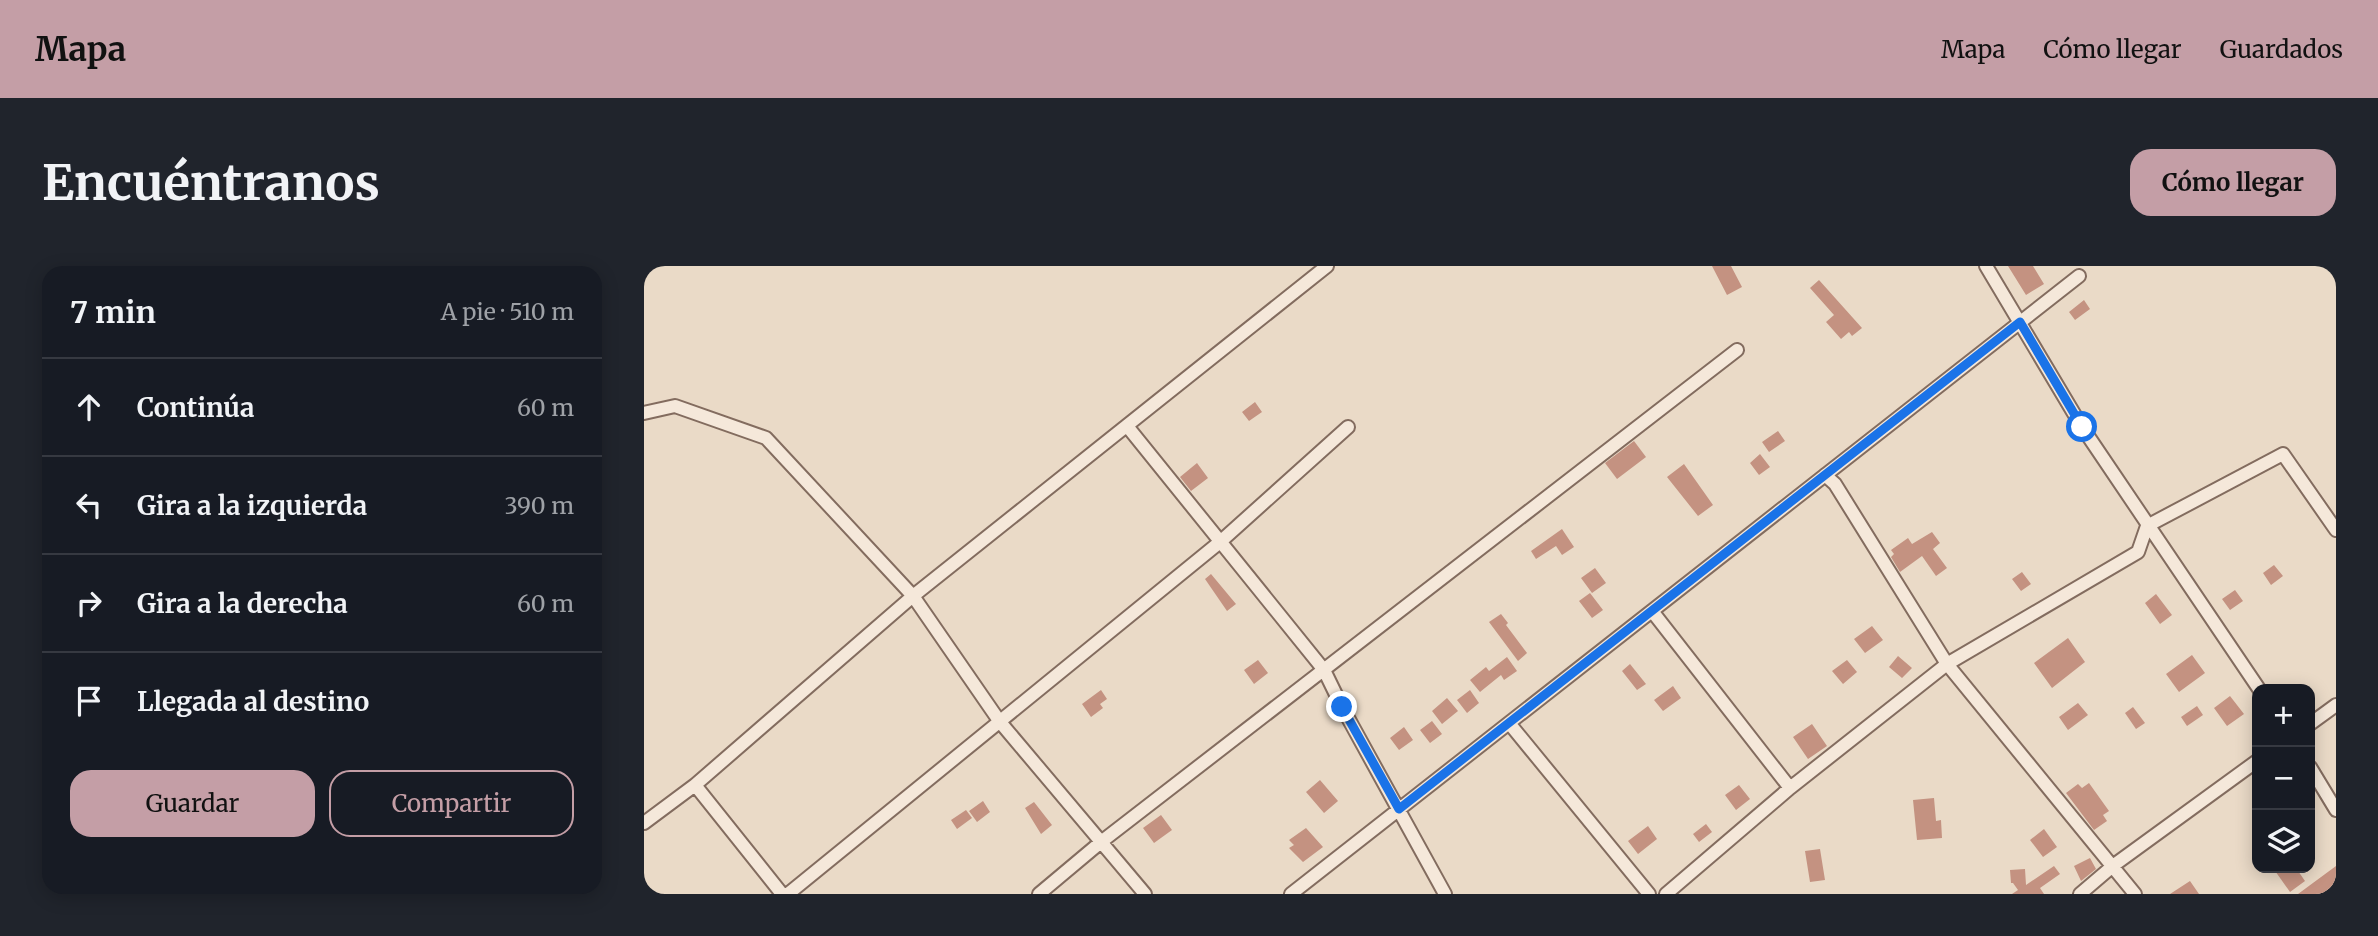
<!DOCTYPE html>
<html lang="es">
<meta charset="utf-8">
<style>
:root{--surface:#171b24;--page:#20242c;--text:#f1f3f6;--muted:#9ea1a6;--line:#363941;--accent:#c49ea6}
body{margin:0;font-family:Merriweather,serif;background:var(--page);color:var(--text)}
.controls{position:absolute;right:21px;bottom:21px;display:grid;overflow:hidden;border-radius:14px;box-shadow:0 4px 18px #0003}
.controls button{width:63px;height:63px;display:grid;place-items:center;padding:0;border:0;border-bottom:2px solid var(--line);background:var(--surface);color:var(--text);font:35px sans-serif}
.stop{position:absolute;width:21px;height:21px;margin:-16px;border:5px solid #1a73e8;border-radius:50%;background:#fff}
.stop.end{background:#1a73e8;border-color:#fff;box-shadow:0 2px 7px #0008}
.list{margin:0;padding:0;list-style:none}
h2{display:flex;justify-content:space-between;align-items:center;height:91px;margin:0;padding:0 28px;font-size:30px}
h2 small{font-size:23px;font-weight:400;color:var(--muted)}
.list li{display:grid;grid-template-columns:46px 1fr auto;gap:21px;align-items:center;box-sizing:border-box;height:98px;padding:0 28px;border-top:2px solid var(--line)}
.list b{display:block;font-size:26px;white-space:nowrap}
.list em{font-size:23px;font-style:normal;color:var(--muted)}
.actions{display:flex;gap:14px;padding:21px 28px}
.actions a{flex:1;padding:16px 0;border:2px solid var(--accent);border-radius:21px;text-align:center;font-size:24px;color:var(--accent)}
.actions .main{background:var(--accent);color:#111}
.icon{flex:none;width:38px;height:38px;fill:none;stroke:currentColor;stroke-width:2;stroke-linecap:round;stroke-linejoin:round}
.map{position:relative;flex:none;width:1692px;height:628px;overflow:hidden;border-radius:21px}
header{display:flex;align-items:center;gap:42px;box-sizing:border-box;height:98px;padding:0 35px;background:var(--accent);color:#111}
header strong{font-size:33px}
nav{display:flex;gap:38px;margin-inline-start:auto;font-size:24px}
.intro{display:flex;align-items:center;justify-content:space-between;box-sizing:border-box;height:168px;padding:0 42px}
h1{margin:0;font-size:49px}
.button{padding:18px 32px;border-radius:21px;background:var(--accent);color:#111;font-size:24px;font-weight:700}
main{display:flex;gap:42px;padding:0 42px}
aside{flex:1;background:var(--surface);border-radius:21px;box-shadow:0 4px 18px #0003}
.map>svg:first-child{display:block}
.building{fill:#c49281}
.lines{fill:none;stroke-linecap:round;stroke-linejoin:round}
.minor-casing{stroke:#836c5f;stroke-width:16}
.minor{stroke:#f5e8da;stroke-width:12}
.route{stroke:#1a73e8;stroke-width:9}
</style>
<header>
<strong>Mapa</strong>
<nav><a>Mapa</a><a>Cómo llegar</a><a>Guardados</a></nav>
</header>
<div class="intro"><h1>Encuéntranos</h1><a class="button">Cómo llegar</a></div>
<main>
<aside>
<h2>7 min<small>A pie · 510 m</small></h2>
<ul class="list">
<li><svg class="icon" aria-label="ahead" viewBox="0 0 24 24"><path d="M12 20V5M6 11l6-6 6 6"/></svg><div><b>Continúa</b></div><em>60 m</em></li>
<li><svg class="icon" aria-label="left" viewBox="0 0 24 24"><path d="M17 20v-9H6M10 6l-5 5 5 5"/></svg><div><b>Gira a la izquierda</b></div><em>390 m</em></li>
<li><svg class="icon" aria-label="right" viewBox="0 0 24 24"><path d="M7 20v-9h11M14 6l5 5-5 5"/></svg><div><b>Gira a la derecha</b></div><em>60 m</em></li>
<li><svg class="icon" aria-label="arrive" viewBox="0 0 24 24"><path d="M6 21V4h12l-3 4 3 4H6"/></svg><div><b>Llegada al destino</b></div></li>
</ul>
<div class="actions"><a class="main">Guardar</a><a>Compartir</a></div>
</aside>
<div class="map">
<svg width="1692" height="628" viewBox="0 0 1692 628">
<rect width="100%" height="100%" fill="#eadac7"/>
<path class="building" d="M1068 0H1087L1098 21 1083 29Z
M1364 0H1389L1400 18 1382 29Z
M1175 14 1218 62 1208 70 1205 66 1197 73 1182 56 1190 49 1166 22Z
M1440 34 1446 43 1431 54 1425 46Z
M611 136 618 146 605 155 598 146Z
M1134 165 1141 175 1125 186 1118 176Z
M990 175 1002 191 973 213 961 197Z
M1116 188 1126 201 1115 209 1106 197Z
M553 197 564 212 547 225 536 211Z
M1040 198 1069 239 1054 250 1023 211Z
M918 263 930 281 918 289 912 280 892 293 887 285Z
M1288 266 1296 277 1289 283 1303 302 1292 310 1278 290 1256 306 1247 291 1250 288 1247 284 1264 272 1268 278Z
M1630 299 1639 310 1627 319 1619 307Z
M951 302 962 317 948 327 937 312Z
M1378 306 1387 318 1377 325 1368 313Z
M567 308 592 338 583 345 561 313Z
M1591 324 1599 335 1586 344 1578 333Z
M946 327 959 344 948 352 935 335Z
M1512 328 1528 349 1516 358 1501 337Z
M857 348 864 357 862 359 883 387 874 395 845 356Z
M1228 360 1239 374 1221 387 1210 373Z
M1424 372 1441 396 1408 422 1390 397Z
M1548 389 1561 407 1535 426 1522 408Z
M1254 390 1268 402 1258 412 1245 401Z
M863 391 873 405 860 414 857 409 836 426 826 414 842 401 845 405Z
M614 394 624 407 610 418 600 404Z
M1203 394 1213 406 1199 418 1188 405Z
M986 398 1002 418 993 424 978 405Z
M1029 420 1037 432 1019 445 1010 434Z
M457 424 463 433 456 438 459 442 447 451 438 438Z
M826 424 835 437 823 447 813 434Z
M1586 430 1600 448 1583 460 1570 442Z
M803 432 814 445 798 458 788 445Z
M1434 437 1444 449 1424 464 1415 451Z
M1553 440 1559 449 1543 460 1537 451Z
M1489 441 1501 457 1492 463 1481 447Z
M788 455 798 468 786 477 776 464Z
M1168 458 1183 480 1164 493 1149 471Z
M760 461 769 474 755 484 746 472Z
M676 514 694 535 680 547 662 526Z
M1445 517 1465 545 1459 549 1463 555 1450 564 1422 527 1434 518 1438 522Z
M1095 519 1106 533 1092 544 1081 529Z
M1290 532 1292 555 1297 554 1298 572 1273 574 1269 534Z
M339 535 346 546 333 556 325 545Z
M390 536 408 559 397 568 381 542Z
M322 544 328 552 313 563 307 554Z
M517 549 528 564 510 577 499 562Z
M1062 558 1068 566 1055 576 1049 568Z
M1004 560 1013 573 994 588 984 575Z
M662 562 679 581 659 596 645 582 650 579 645 574Z
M1400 563 1413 581 1399 591 1386 574Z
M1176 583 1181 614 1166 616 1161 585Z
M1446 592 1452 603 1437 615 1430 600Z
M1410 600 1416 608 1396 622 1400 628H1368L1374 624 1369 617H1367L1366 604 1381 603 1382 619Z
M1692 600V628H1654Z
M1629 602H1652L1661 615 1646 626Z
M1546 615 1555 628H1526Z"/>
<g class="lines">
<defs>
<path id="minor" d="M1342 0 1438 161 1615 423
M0 147 31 140 122 172 269 330 356 456 501 628
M483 160 680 404 698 441 801 628
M1181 209 1191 218 1303 398 1491 628
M1008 345 1146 522
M865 457 1005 628
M1666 458 1692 439
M1666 501 1692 544
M51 519 138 628
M0 557 51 519 269 330 683 0
M144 628 576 276 704 161
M395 628 457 576 1093 84
M647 628 1435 10
M1022 628 1146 522 1303 398 1494 286 1503 260 1639 188 1692 264
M1436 628 1470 599 1613 495"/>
</defs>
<use href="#minor" class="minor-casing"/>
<use href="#minor" class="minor"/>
</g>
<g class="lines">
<path class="route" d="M698 441 755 543 1376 56 1438 161"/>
</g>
</svg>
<div class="controls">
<button>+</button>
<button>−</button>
<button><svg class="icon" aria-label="layers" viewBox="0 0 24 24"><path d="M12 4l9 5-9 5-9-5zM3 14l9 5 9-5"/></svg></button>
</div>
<div class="stop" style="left:1438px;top:161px"></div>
<div class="stop end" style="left:698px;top:441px"></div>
</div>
</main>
